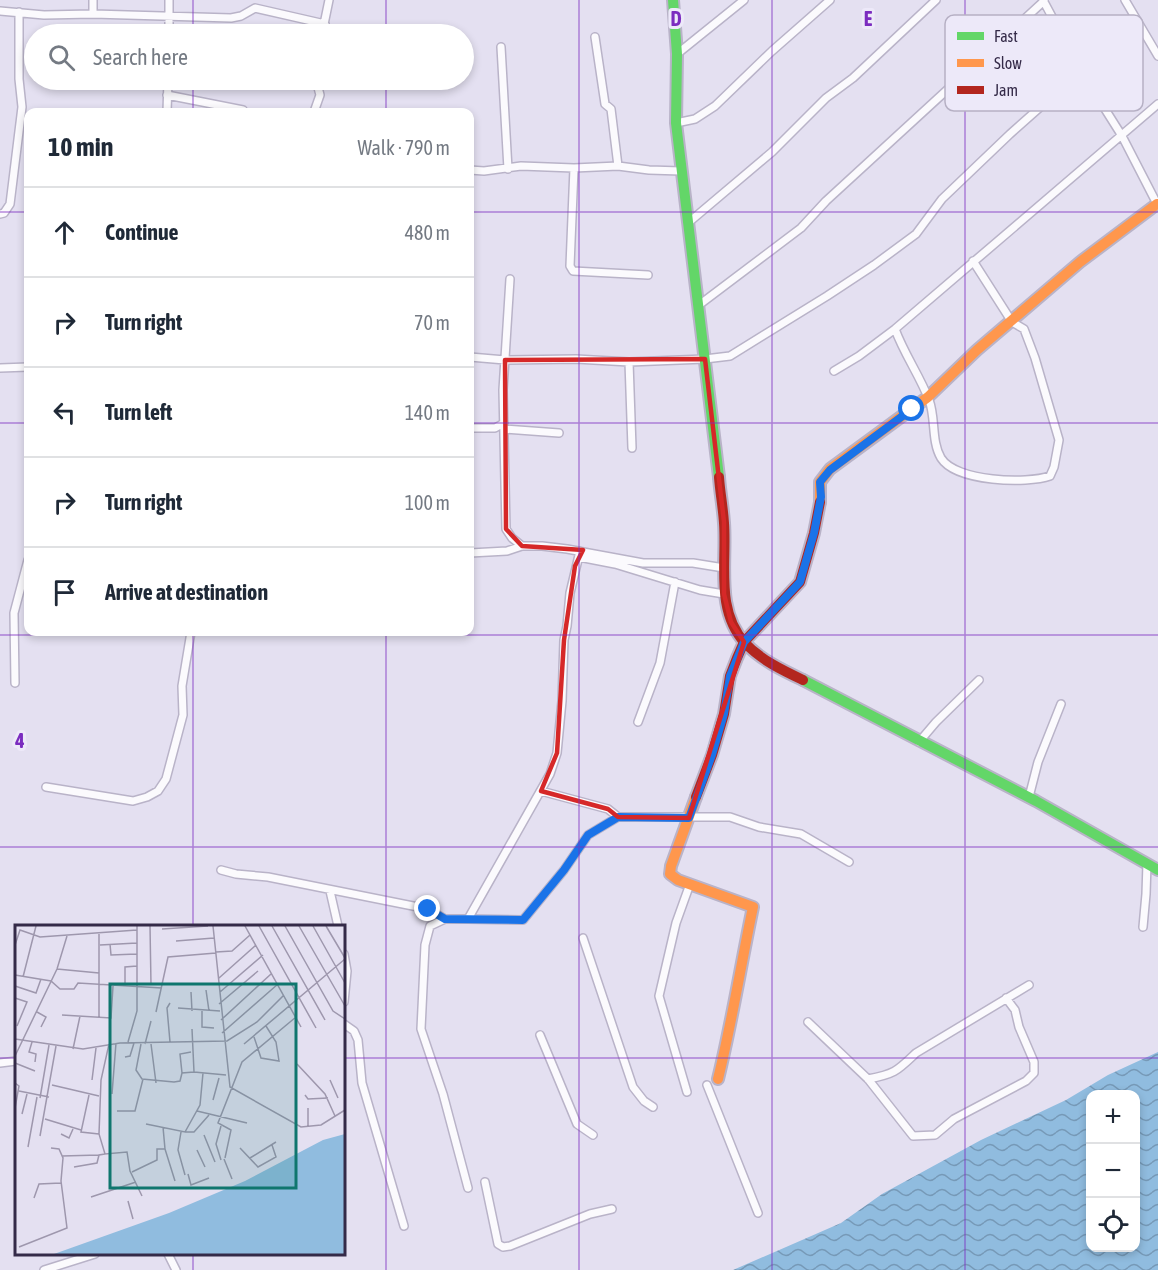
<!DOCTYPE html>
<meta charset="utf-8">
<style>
:root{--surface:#fff;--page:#f2f2f3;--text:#1f2937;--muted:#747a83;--line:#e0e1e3}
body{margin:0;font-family:"Asap Condensed",sans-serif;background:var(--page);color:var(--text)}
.controls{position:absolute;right:18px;bottom:18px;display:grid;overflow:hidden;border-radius:12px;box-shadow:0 3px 9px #0003}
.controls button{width:54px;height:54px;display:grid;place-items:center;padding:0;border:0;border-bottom:2px solid var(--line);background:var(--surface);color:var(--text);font:30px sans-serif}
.stop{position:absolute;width:18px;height:18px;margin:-14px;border:4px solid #1a73e8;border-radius:50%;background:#fff}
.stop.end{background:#1a73e8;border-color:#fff;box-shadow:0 2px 6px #0008}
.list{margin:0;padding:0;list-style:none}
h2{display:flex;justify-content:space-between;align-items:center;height:78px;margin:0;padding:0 24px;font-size:26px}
h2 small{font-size:20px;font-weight:400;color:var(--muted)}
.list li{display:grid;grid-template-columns:39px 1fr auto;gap:18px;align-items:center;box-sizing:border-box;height:90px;padding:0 24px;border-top:2px solid var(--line)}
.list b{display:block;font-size:22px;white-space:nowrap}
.list em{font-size:20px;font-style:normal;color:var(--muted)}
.icon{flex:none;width:33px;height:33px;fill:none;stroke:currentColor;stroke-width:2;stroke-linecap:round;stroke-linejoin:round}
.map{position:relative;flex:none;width:1158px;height:1270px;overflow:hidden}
.search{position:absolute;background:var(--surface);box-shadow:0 3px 9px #0003;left:24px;top:24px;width:450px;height:66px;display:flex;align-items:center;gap:15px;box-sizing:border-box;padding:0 21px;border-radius:33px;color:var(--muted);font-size:22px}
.panel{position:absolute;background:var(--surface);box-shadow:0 3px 9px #0003;left:24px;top:108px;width:450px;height:528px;border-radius:12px}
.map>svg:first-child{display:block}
.water{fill:url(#water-waves);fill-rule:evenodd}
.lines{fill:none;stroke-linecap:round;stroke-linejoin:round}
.street-casing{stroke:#b9b3c8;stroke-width:10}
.fast-casing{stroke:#b9b3c8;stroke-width:14}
.slow-casing{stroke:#b9b3c8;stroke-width:14}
.jam-casing{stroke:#b9b3c8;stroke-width:14}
.street{stroke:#fbfafd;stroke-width:7}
.fast{stroke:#63d668;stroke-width:10}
.slow{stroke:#ff974d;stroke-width:10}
.jam{stroke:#b3261e;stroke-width:10}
.route{stroke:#1a73e8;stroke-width:8}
.marked{fill:none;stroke:#d62828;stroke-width:4.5;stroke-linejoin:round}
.grid{fill:none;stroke:#7b2cbf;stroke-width:1.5;stroke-opacity:0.55}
.inset-road{fill:none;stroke:#9e97ad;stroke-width:1.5}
.view{fill:#0f766e;fill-opacity:0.15;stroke:#0f766e;stroke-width:3}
.inset-edge{fill:none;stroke:#342a48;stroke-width:3}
.key{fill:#ede9f9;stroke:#b6b0c4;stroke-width:1.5}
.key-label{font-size:16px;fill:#342a48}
.grid-label{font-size:20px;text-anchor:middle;font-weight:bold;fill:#7b2cbf;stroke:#ede9f9;stroke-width:6;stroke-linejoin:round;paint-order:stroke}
</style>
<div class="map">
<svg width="1158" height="1270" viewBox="0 0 1158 1270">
<defs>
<pattern id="water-waves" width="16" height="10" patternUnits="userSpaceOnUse" patternTransform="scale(1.5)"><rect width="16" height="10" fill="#90bcdf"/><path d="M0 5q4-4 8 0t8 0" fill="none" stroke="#7699b7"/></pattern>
</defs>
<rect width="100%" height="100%" fill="#e4e0f1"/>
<path class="water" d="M1158 1052V1270H733L841 1223 882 1194 981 1140 1066 1100 1108 1075ZM1090 1094H1136V1248H1090Z"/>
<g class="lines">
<defs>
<path id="street" d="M1043 0 1081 71 1122 136 1158 206
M1125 0 1158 56
M0 11 44 15 93 14 231 18 241 16 255 8 325 24
M93 14V0
M169 34V0
M322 34 329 0
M595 37 605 104 611 109 618 166
M501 47 508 169
M677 54 744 0
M167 95 243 110
M167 112 168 80
M314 112 320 95 316 80
M676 123 695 119 715 106 772 51 830 0
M574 168 570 266 573 271 648 275
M470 170 484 171 521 166 574 168 618 166 649 170 681 171
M0 214 4 213 10 204 22 107 19 79V12
M688 223 772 152 826 98 853 78 936 0
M510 279 503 390 506 529 512 538 522 546
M699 305 801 228 826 201 1044 1
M895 329C904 354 920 376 929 400 936 418 931 441 941 458 956 482 1027 484 1050 476L1054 467 1059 440 1035 358 1024 329 1012 322 973 261
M470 357 505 360 576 359 629 362 705 359 730 356 827 296 874 265 916 234 942 199 1010 134 1081 71
M629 362 632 448
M0 368 28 367
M834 371 859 356 895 329 1158 104
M470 428H495L504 423
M504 429 559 433
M470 553 507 551 522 546H542L567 549 643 563H693L724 568
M579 557 615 564 700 590 724 594
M15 683 14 613 28 560
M638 722 660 663 675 582
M919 742 936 722 979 680
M46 787 133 801 147 797 158 791 166 779 183 715 182 686 191 632
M541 791 608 809 618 817H730L759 827 801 834 849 862
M1029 797 1038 762 1061 704
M221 870 236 874 268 877 428 909 445 919H468L550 774 557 753 562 701 564 640 567 626 570 593 580 551
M330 891 338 926
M445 919 430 926 425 945 421 1029 443 1094 468 1188
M468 919 523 920 564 870 588 835 618 817
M1143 927 1146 894 1147 863
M583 938 633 1087 644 1101 653 1107
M344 954 347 971 344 1002
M808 1022 868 1079 913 1136 935 1135 954 1119 1026 1081 1034 1073V1062L1019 1027 1015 1010 1006 998
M344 1024 354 1031 358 1040 362 1083 404 1226
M540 1035 577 1124 593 1135
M0 1063 16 1061
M868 1079C895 1074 897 1071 916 1053L1029 985
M707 1085 758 1213
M687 1092 659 996 676 923 690 884
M485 1182 498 1244 503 1247 510 1246 590 1214 612 1209
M168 1254 176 1270
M44 1270 95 1254"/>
<path id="fast" d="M673 0 677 54 676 123 719 477
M803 680 1036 801 1158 870"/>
<path id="slow" d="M820 502V482L830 469 928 397 977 350 1080 262 1157 204
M696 797 671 866 670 874 678 880 753 907C741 964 732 1022 718 1079"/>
<path id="jam" d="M719 477C720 492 723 507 724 523 727 563 715 610 745 643 761 660 782 670 803 680
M696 797 712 755 724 714 730 676 737 658 744 642 800 582 814 533 820 502"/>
</defs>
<use href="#street" class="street-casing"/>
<use href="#fast" class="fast-casing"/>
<use href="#slow" class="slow-casing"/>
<use href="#jam" class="jam-casing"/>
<use href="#street" class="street"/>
<use href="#fast" class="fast"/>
<use href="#slow" class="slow"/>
<use href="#jam" class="jam"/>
</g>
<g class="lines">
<path class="route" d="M428 909 445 919 523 920 564 870 588 835 618 817 689 818 712 755 724 714 730 676 744 642 800 582 814 533 821 497 820 482 830 470 912 409"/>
</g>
<path class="marked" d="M705 359 724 522V594L731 622 744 642 689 818 618 817 608 809 541 791 557 753 564 640 575 566 583 550 522 546 506 529 505 360Z"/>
<path class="grid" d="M193 0V34M386 0V34M579 0V1270M772 0V1270M965 0V1270M193 80V112M386 80V112M0 212H28M470 212H1158M0 423H28M470 423H1158M193 632V926M386 632V1270M0 635H1158M0 847H1158M0 1058H16M344 1058H1158M193 1254V1270"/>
<g transform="translate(15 925)">
<rect width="330" height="330" fill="#e4e0f1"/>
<path d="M330 209V329H39L154 288 230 256 308 215Z" fill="#90bcdf"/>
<path class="inset-road" d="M135 1 136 60M198 1 215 162 286 202 306 200 330 185M230 1 286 102M244 1 301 103M257 1 310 95M270 1 318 86 330 94M284 1 330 81M298 1 330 58M311 1 330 33M147 4 193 1M161 16 199 13M95 19 96 30 122 29M0 20 5 5 25 12 122 5M85 20 122 18M201 27 217 26 235 10M42 44 84 48M0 50 36 56 45 64H59L63 58 147 63M8 52 21 1M204 53 241 20M0 61 21 68 26 54M110 61V42L122 41M191 65 194 86M176 67 177 86M205 67 248 30M0 73 12 77 2 101M155 78 152 83 155 117M204 79 243 46M163 83 205 86M187 86V102L199 103M22 87 31 92 26 102M141 87 153 32 201 28M47 90 96 93 98 61M84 93V9M206 95 256 49M177 104 179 147M207 108 263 59M239 112 246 133 264 136 261 117 251 101M0 114 68 124 105 118 212 116 242 97 269 70M17 117 14 127 21 129 20 137M113 117 122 86V1M94 119 86 155 84 209 90 229 112 227 115 246 127 271M126 119 121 145 127 154 159 157 165 156 167 148 179 147 211 150M130 119 136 96M136 119 141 158M229 119 330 34M58 124 65 91M0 131 42 44 52 11M110 132 115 131 119 118M0 138 20 146M282 139 310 169 320 191M167 148 165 129 176 127M77 155 81 123M315 155 323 173M0 158 4 161 0 183M37 160 84 171M4 166 34 172M97 169 101 118M74 170 66 207 84 209M290 170 293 174 313 173M25 173 34 120M198 175 204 153M102 186H120L128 154M182 186 232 198M7 189 12 169M30 194 66 205M131 199 170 207 185 180 188 148M148 202 150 224M293 202V183M166 207 163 225 170 250M170 207H179L194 190M46 209 54 213 58 204M189 210 200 237M25 211 41 121M13 222 22 172M225 223 243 242 261 232 257 220M182 225 190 242M47 231 84 230M210 233 216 205 203 198 227 137 281 92M235 233 261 217M209 234 217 254M206 235 201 219 206 201M59 242 82 238 84 230 90 229M117 247 142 235V224H150L160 256M173 249 176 260 194 253M76 272 121 257M19 273 24 259 46 258M113 276 118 294M4 322 52 303 46 256 48 233 44 224 36 223"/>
<path class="view" d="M95 59H281V263H95Z"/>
<rect width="330" height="330" class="inset-edge"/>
</g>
<rect x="945" y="15" width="198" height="96" rx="9" class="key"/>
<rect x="957" y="32" width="27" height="8" fill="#63d668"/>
<rect x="957" y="59" width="27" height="8" fill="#ff974d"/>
<rect x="957" y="86" width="27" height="8" fill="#b3261e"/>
<g class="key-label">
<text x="994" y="42">Fast</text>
<text x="994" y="69">Slow</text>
<text x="994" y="96">Jam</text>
</g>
<g class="grid-label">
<text x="676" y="26">D</text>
<text x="868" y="26">E</text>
<text x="20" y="748">4</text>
</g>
</svg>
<div class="controls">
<button>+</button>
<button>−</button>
<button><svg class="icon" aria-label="locate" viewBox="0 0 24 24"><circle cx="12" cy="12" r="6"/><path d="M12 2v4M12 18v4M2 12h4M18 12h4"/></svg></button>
</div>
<div class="stop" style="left:912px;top:409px"></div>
<div class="stop end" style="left:428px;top:909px"></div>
<div class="search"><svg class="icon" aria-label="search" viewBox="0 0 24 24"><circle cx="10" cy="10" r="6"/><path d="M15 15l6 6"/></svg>Search here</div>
<section class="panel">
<h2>10 min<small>Walk · 790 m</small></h2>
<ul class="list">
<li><svg class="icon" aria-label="ahead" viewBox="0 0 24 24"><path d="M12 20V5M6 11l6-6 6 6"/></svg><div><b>Continue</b></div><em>480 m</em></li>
<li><svg class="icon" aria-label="right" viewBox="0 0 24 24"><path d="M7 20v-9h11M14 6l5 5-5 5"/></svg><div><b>Turn right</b></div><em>70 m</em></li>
<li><svg class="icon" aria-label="left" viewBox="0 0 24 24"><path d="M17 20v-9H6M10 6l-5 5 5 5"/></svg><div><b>Turn left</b></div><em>140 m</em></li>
<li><svg class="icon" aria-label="right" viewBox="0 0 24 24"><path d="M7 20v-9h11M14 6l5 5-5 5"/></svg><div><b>Turn right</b></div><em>100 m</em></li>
<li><svg class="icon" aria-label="arrive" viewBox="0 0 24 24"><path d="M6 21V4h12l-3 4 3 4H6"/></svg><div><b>Arrive at destination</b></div></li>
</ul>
</section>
</div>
